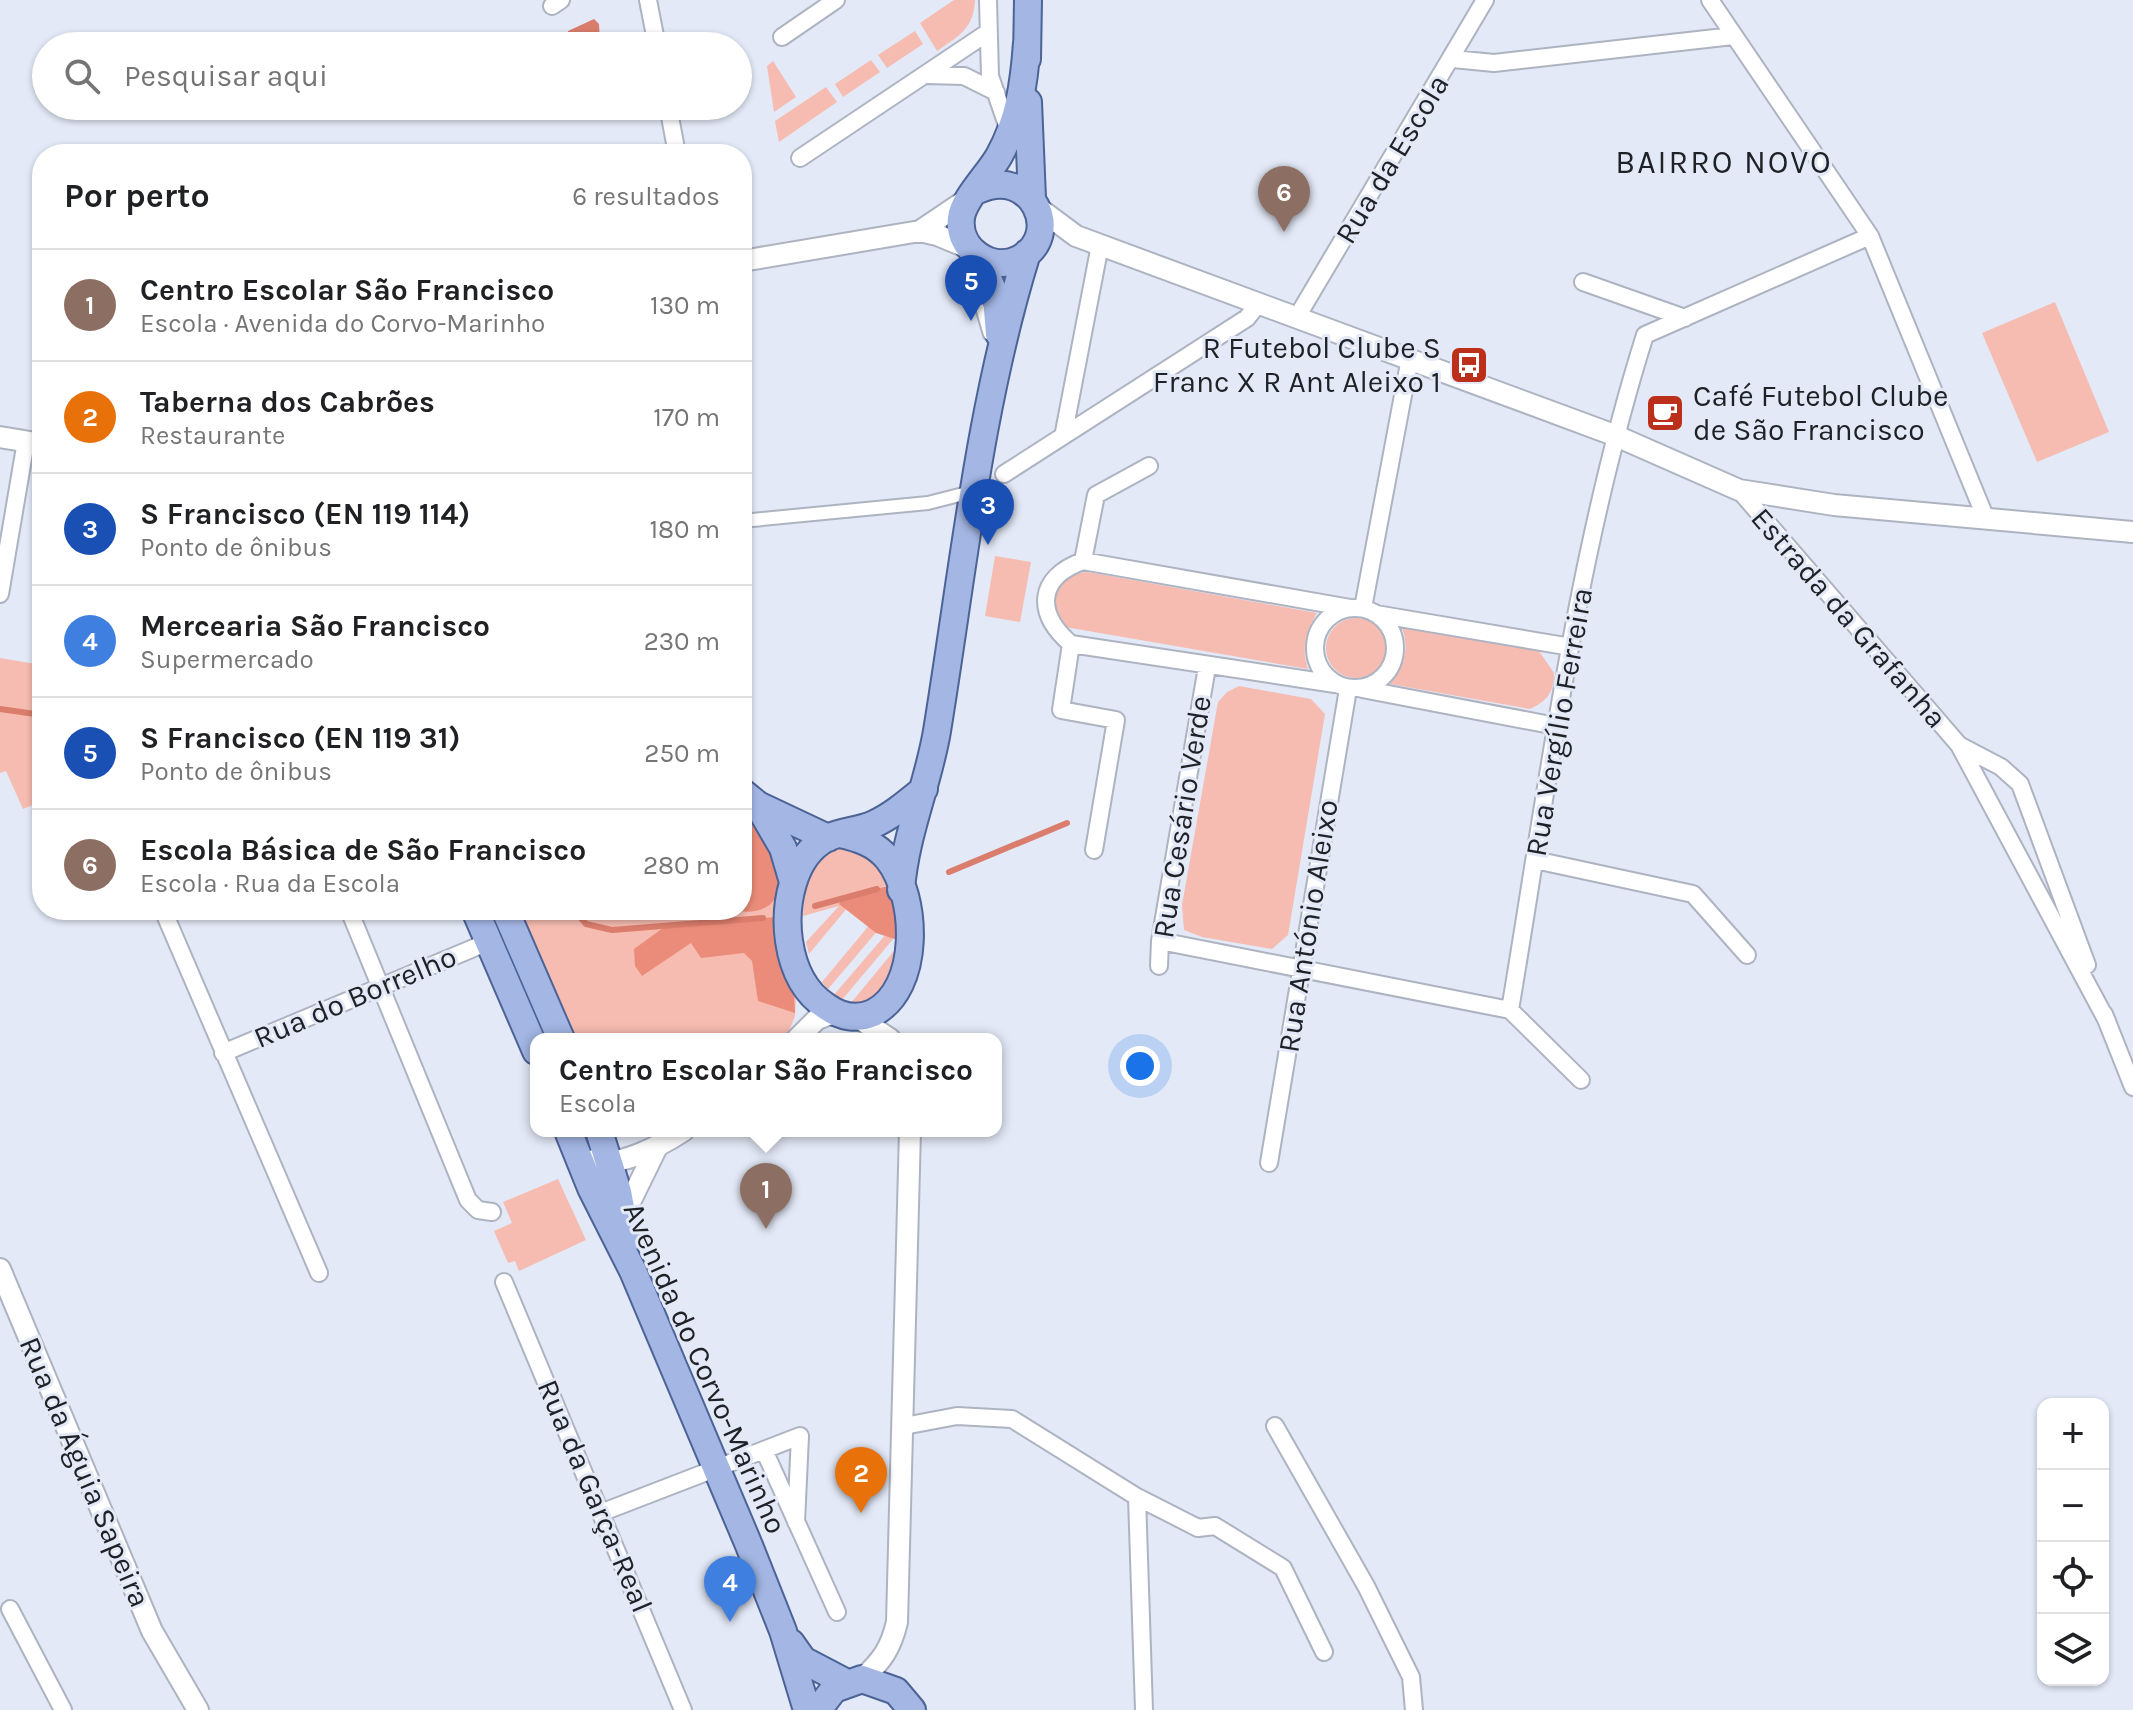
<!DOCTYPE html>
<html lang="pt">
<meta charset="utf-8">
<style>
:root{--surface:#fff;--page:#f2f2f2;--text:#202124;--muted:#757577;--line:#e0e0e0;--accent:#b45309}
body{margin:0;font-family:Karla,sans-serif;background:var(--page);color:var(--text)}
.controls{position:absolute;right:24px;bottom:24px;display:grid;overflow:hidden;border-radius:16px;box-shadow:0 2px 6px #0004}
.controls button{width:72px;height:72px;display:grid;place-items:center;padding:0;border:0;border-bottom:2px solid var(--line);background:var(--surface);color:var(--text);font:40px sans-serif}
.you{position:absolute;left:1140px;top:1066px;width:28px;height:28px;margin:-20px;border:6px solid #fff;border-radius:50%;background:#1a73e8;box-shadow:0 0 0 12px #1a73e833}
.badge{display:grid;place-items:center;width:52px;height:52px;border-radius:50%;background:var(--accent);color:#fff;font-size:26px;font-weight:700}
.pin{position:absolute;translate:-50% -66px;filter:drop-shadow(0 2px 4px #0008)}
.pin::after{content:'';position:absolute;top:42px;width:28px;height:24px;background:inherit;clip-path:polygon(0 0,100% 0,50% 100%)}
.popup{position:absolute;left:530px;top:1033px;width:472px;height:104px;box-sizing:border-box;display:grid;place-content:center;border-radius:16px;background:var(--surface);filter:drop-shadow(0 2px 6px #0005);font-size:26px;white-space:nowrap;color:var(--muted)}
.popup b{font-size:30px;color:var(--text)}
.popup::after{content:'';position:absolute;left:50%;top:100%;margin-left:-16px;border:16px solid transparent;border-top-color:var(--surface)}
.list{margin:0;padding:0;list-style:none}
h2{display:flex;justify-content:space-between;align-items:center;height:104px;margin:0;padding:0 32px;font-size:34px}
h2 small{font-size:26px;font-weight:400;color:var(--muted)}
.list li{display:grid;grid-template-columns:52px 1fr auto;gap:24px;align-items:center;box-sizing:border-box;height:112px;padding:0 32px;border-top:2px solid var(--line)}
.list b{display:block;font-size:30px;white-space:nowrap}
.list p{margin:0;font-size:26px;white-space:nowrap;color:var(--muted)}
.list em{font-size:26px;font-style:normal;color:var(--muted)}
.icon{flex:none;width:44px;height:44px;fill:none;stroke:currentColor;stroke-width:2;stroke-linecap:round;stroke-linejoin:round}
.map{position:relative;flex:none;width:2133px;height:1710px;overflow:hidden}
.search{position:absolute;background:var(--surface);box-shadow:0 2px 6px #0004;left:32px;top:32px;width:720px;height:88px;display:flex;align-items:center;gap:20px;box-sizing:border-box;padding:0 28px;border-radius:44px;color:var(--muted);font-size:30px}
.panel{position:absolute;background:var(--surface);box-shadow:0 2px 6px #0004;left:32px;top:144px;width:720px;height:776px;border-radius:32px}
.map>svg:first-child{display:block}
.green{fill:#f6bcb1}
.forest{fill:#eb8c7a}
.water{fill:#da7d6c}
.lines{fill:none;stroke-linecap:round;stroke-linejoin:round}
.stream{stroke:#da7d6c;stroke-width:6}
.service-casing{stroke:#adb3c1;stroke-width:12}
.pedestrian-casing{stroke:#adb3c1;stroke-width:16}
.minor-casing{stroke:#adb3c1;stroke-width:20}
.tertiary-casing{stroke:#adb3c1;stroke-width:24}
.primary-casing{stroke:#4c6396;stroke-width:30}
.service{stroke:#fff;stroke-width:8}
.pedestrian{stroke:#fff;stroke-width:12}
.minor{stroke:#fff;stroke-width:16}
.tertiary{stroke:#fff;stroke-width:20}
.primary{stroke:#a3b6e4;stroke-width:26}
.labels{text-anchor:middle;stroke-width:6;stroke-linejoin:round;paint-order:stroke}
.street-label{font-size:30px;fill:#1e2126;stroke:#e3e9f7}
.poi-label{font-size:30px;fill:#1e2126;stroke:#e3e9f7;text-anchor:end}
.neighbourhood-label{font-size:32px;letter-spacing:2px;fill:#1e2126;stroke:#e3e9f7}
</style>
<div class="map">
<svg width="2133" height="1710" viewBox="0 0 2133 1710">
<rect width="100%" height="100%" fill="#e3e9f7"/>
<path class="green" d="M954 0H975C974 28 959 36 937 51L920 23Z
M915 31 923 44 887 68 878 55Z
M871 60 880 72 843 97 835 84Z
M773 61 796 97 774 112 767 66Z
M826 87 837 102 779 142 775 121Z
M2055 302 2109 432 2037 462 1982 333Z
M995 556 1031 562 1020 622 985 616Z
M1088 572 1317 613C1306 632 1301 648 1308 669L1065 627 1053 605C1057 585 1067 573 1088 572Z
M1326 648a30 30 0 1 1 60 0a30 30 0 1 1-60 0Z
M1402 628 1539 651 1554 673C1554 693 1547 701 1530 709L1390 684C1404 665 1410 650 1402 628Z
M0 658 42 665V801L23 809 6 771 0 773Z
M1239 686 1311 699 1325 714 1288 935 1272 949 1202 937 1184 930 1182 905 1218 702 1227 692Z
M742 809 781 870 775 922 796 996 795 1016 786 1039H567L514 910H742Z
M835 846 861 849 875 863 894 895 886 886 843 896 853 901 809 954 806 942 839 906 803 916C805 886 810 863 835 846Z
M871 923 879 929 828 989 822 982Z
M887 933 894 938 841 1001 833 996Z
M898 946C897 972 880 1007 850 1004Z
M558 1179 586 1240 519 1271 515 1261 508 1263 494 1231 512 1223 503 1202Z"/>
<path class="forest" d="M742 809C750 817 764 826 769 836 788 874 787 921 732 910H742Z
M888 886 897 910 898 940 876 933 839 904 843 896Z
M775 917C774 951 796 980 795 1013L758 1001 752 961 744 953 701 958 691 943 642 976 635 966 634 949 663 928Z"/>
<path class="water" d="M594 19 599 24 600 42 570 46 568 31Z"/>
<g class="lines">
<path class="stream" d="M0 709 42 715
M949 872 1067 823
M815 906 877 889
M574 910 586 924 612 930 763 918"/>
<defs>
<path id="service" d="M972 263 970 273 988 335"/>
<path id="pedestrian" d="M742 521 928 503 975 491"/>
<path id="minor" d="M648 0 657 46
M988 0 990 76 1009 131
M1710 0 1870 236 1986 519
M552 6 561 0
M782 37 836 0
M1453 59 1494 63 1733 36
M927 75 964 76 996 92
M668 106 677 154
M800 158 987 33
M1583 282 1685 318
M1297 317 1485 0
M1064 432 1100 245
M1004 474 1247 318 1258 304
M1739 490 1959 745 2107 1021
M1083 561 1096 495 1149 466
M0 594 26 441
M1315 648a40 40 0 1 1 80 0a40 40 0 1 1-80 0Z
M1363 608 1410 358
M1376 614 1571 647
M1071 644 1061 710 1116 720 1094 850
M1335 684 1071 644C1036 614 1036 578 1083 561L1350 608
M1362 689 1556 726
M1959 745 2001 767 2020 784 2087 965
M1535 860 1693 894 1747 955
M163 910 319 1273
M349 910 468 1200 478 1210 492 1212
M1160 941 1510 1010 1581 1080
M1159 966 1160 941 1207 667
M1510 1010C1548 784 1576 554 1645 335L1870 236
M2104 1014 2133 1087
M223 1053 488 942
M1269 1163 1348 689
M504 1282 683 1710
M904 1426 957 1416 1012 1419 1137 1497 1198 1528 1215 1526 1283 1568 1324 1652
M1275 1426 1366 1586 1411 1677 1414 1710
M764 1450 837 1612
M1137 1497 1144 1710
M603 1512 800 1436 796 1522
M10 1609 63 1710"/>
<path id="tertiary" d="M1037 207 1076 236 1614 435 1739 490 1834 505 2133 532
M920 231 969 198
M742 261 920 231 937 235 971 249
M0 437 42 444
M857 1017 890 1039
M797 1039 817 1019 836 1012
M594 1160C618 1169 663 1144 683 1131
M628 1223 629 1204 656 1149
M0 1269 152 1631 198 1710
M862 1679C882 1661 891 1648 897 1622L910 1131"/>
<path id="primary" d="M1027 59 1028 0
M1028 102 1032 198
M978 190C1031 165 1065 235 1019 259 991 273 957 249 961 218 963 199 989 174 999 156 1019 120 1024 84 1027 43
M978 256 996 297 999 334
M742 792 758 805 828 838
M758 805 783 848 793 882
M840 834C859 838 876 844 888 859 918 897 921 989 873 1013 857 1020 841 1017 827 1007 803 992 793 968 789 941 784 906 792 856 827 838 841 831 859 831 874 824 892 816 908 802 924 789
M901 890C905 834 928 785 937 731 963 572 979 407 1027 253
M475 910 536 1051
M505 910 561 1039
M568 1131 591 1188 633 1271 748 1543 783 1631 807 1710
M599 1131 618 1192 627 1240
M791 1643 803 1660 845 1682
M818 1710 834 1689 862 1679 896 1691 912 1710"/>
</defs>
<use href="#service" class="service-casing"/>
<use href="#pedestrian" class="pedestrian-casing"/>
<use href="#minor" class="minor-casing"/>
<use href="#tertiary" class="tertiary-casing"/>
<use href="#primary" class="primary-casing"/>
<use href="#service" class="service"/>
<use href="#pedestrian" class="pedestrian"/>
<use href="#minor" class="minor"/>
<use href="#tertiary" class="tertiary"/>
<use href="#primary" class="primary"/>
</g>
<defs>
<symbol id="bus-square" viewBox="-11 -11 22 22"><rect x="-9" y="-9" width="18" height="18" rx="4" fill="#bc301b" stroke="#e3e9f7"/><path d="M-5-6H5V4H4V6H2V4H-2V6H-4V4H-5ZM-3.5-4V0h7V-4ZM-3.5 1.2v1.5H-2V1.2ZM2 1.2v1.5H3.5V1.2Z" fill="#fff"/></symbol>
<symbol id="cafe-square" viewBox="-11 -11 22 22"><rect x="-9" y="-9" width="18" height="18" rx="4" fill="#bc301b" stroke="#e3e9f7"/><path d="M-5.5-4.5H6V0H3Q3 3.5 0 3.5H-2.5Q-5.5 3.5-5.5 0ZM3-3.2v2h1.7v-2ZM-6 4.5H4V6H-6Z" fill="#fff"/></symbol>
</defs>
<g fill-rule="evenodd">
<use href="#bus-square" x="1447" y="343" width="44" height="44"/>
<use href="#cafe-square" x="1643" y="391" width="44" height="44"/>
</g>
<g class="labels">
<g class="street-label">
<text transform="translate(1392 159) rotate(-59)" y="10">Rua da Escola</text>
<text transform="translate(1849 618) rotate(49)" y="10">Estrada da Grafanha</text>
<text transform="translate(1559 722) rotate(-80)" y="10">Rua Vergílio Ferreira</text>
<text transform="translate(1182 817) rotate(-81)" y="10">Rua Cesário Verde</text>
<text transform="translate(1308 926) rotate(-81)" y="10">Rua António Aleixo</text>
<text transform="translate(355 997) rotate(-23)" y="10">Rua do Borrelho</text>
<text transform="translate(705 1368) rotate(66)" y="10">Avenida do Corvo-Marinho</text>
<text transform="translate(85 1472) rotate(67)" y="10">Rua da Águia Sapeira</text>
<text transform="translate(595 1496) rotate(67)" y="10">Rua da Garça-Real</text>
</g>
<g class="poi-label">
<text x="1441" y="358">R Futebol Clube S<tspan x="1441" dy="34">Franc X R Ant Aleixo 1</tspan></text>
<text x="1693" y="406" text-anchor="start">Café Futebol Clube<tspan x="1693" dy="34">de São Francisco</tspan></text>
</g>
<g class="neighbourhood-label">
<text x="1724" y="173">BAIRRO NOVO</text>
</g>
</g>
</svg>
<div class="controls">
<button>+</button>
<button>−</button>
<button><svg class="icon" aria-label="locate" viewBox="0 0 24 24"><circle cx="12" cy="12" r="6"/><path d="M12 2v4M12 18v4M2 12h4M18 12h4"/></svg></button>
<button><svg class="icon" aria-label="layers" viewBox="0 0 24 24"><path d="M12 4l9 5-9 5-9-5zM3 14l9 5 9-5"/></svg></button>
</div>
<div class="you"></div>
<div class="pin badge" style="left:766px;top:1229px;background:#8d6e63">1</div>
<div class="popup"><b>Centro Escolar São Francisco</b>Escola</div>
<div class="pin badge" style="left:861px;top:1513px;background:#e8710a">2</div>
<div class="pin badge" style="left:988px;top:545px;background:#1a4fb4">3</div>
<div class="pin badge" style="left:730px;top:1622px;background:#3f7fe0">4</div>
<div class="pin badge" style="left:971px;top:321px;background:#1a4fb4">5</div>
<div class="pin badge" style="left:1284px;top:232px;background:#8d6e63">6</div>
<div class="search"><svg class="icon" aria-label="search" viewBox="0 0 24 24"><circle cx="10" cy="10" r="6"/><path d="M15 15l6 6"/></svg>Pesquisar aqui</div>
<section class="panel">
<h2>Por perto<small>6 resultados</small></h2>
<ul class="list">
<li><span class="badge" style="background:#8d6e63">1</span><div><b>Centro Escolar São Francisco</b><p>Escola · Avenida do Corvo-Marinho</p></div><em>130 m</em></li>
<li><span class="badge" style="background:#e8710a">2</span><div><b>Taberna dos Cabrões</b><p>Restaurante</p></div><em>170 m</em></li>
<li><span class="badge" style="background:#1a4fb4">3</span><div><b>S Francisco (EN 119 114)</b><p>Ponto de ônibus</p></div><em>180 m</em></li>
<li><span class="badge" style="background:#3f7fe0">4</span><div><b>Mercearia São Francisco</b><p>Supermercado</p></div><em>230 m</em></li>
<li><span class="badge" style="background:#1a4fb4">5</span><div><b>S Francisco (EN 119 31)</b><p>Ponto de ônibus</p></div><em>250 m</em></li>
<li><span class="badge" style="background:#8d6e63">6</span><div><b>Escola Básica de São Francisco</b><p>Escola · Rua da Escola</p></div><em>280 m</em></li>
</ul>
</section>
</div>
